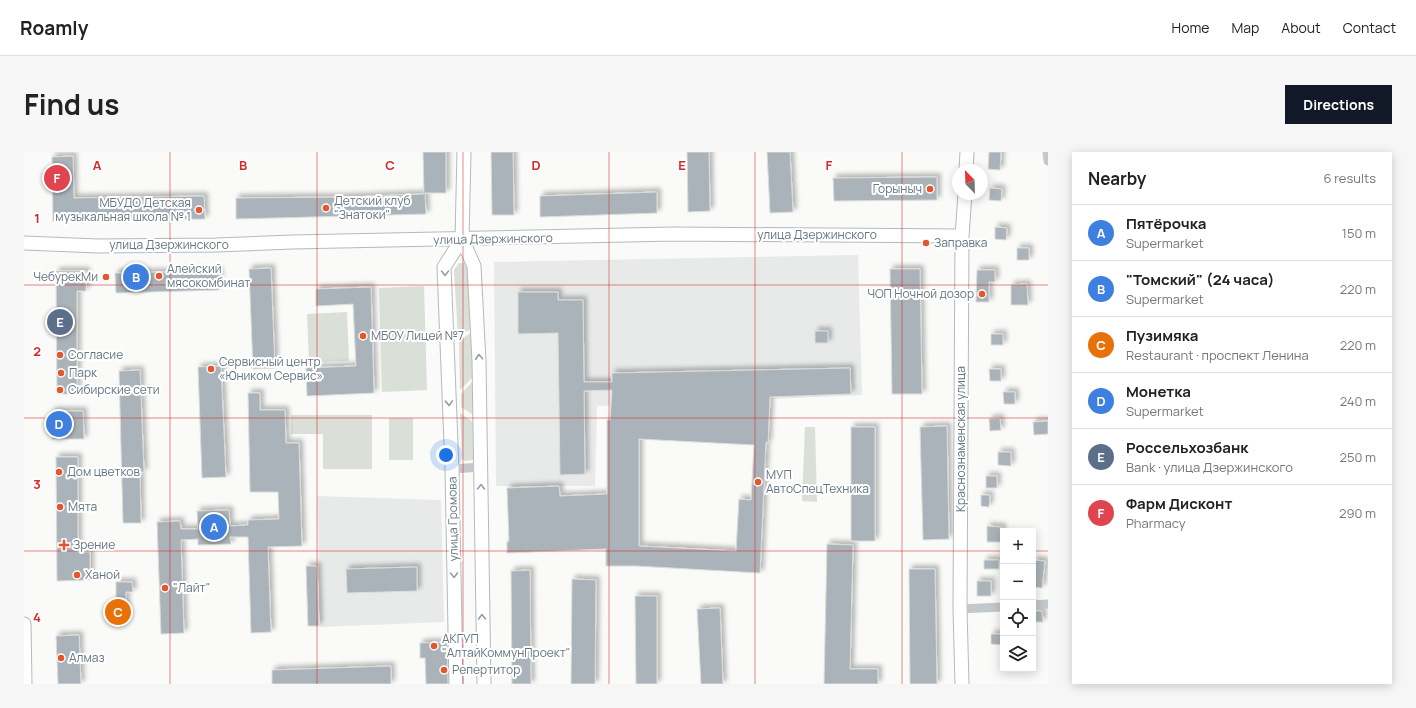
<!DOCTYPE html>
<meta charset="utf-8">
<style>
:root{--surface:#fff;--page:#f6f6f6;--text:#222;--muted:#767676;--line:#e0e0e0;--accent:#111827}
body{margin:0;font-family:Manrope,sans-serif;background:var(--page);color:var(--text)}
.controls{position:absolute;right:12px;bottom:12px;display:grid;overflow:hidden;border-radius:0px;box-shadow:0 2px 10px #0003}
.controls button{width:36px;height:36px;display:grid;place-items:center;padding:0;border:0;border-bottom:1px solid var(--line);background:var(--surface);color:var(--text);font:20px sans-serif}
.compass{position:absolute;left:928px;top:12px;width:36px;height:36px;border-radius:50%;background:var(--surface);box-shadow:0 2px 10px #0003;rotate:337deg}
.you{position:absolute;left:422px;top:303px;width:14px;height:14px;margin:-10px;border:3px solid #fff;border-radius:50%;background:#1a73e8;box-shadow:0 0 0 6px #1a73e833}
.badge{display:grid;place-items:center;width:26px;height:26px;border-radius:50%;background:var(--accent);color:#fff;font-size:13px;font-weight:700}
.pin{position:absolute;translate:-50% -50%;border:2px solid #fff;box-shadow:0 1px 4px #0006}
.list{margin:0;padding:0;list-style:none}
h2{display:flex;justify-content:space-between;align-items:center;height:52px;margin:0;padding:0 16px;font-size:17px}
h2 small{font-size:13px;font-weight:400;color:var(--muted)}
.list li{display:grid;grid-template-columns:26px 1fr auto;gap:12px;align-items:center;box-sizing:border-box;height:56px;padding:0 16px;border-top:1px solid var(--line)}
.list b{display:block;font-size:15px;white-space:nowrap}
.list p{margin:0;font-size:13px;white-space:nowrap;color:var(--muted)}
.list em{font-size:13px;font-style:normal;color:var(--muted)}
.icon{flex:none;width:22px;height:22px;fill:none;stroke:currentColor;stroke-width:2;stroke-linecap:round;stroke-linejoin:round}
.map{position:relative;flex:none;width:1024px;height:532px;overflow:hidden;border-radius:0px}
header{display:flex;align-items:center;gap:24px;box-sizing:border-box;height:56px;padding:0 20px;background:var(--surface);border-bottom:1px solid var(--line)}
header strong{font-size:19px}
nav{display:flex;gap:22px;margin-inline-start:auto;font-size:14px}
.intro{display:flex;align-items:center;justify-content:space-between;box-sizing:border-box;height:96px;padding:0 24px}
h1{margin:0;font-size:28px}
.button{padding:10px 18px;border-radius:0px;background:var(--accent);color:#fff;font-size:14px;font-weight:700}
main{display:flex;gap:24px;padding:0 24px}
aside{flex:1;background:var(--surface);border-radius:0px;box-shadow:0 2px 10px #0003}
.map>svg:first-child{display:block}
.built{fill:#e8e9e9}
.green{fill:#dadfd7}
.building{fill:#aab3b9;stroke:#dcdcda;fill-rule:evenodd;filter:url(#shadow)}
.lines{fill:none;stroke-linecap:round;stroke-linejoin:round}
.secondary-casing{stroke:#b3babf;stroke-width:15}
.street{stroke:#c3c8cc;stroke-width:9}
.secondary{stroke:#fff;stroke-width:13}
.oneway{stroke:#939fa8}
.grid{fill:none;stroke:#d62828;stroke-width:1;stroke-opacity:0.55}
.poi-dot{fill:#e4572e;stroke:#fff;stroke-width:1.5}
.labels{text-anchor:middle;stroke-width:4;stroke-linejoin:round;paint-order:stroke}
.poi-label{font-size:12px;fill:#657683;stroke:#fff;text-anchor:start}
.street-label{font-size:12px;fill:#657683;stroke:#fff}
.grid-label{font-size:13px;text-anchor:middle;font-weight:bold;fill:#d62828;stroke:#fff;stroke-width:4;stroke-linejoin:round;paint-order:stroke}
</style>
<header>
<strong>Roamly</strong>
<nav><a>Home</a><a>Map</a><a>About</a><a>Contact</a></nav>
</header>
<div class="intro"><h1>Find us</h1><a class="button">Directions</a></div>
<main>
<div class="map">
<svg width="1024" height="532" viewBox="0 0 1024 532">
<defs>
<filter id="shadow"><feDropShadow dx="3.5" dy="-3.5" stdDeviation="2" flood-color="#0004"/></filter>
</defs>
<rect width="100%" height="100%" fill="#fafaf8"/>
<path class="built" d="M834 103 838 243 573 254 571 334H472L470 110Z
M293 344 417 348 420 470 296 475Z"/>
<path class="green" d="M435 111H441L444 116 447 177 434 184 430 118Z
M400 134 403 238 358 240 355 136Z
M323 160 325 209 285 210 283 162Z
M448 180 450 224 436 238 435 189Z
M450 228 451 264 437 255V242Z
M436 261 449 270 452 306 448 308 441 309 438 307Z
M267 263H348V317H299V282H267Z
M365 266H389V308H365Z
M781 275H791L793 350 778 349Z"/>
<path class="building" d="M399 0H422V41H401L402 62 212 67V46L328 45 400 42Z
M467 0H489L490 63H468Z
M663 0H685L686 59 664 60Z
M743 0H766L769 60 746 61Z
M965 0H977L976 18 964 17Z
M49 4 50 46 180 44 181 67 29 69 28 5Z
M913 25V48L810 49 809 26Z
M966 36 978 37 977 49 965 48Z
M633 40V61L516 65V44Z
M971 75 983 76 982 88 971 87Z
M993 96H1005V108H993Z
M247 116 251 216 229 217 225 117Z
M866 117H896L898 242H868Z
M953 118H971V130H965V150H952Z
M32 119H62V139H53V242H33Z
M195 119V138L92 141 91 121Z
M1003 132 1004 153H987V133Z
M347 135 350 241 283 244 282 216 332 214 329 152 292 154V137Z
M494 140H534V148H559L560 230H588V221L826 216 827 242 746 245 744 291 742 290 736 421 612 414H582V397L483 401V390L485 389 483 336 535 334 536 344 583 342V268H586L588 238 560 239 561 322 536 323 534 181 494 182ZM615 287 730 293 727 348 715 347 712 399 615 394Z
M791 179H804V191H791Z
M967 182H979V193H967Z
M197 214 202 325 178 326 174 215Z
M965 217H977V229H966Z
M116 218 120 320H116L117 371H99L95 219Z
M979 240H991V252H980Z
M224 241H236V258H261L262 291H275L278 394 244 395 247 480 227 481 224 385H206L207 392 174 393V387L157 388 160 481 137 482 133 370 156 369 157 377H174L173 359 205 358 206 374 224 373V368L255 367 254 340H226Z
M28 259H59L60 287H28Z
M976 266 977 278 966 279 965 267Z
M1024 269V282L1010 283 1009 270Z
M923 274 925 387 899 388 896 275Z
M827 275H851V389H827Z
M974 300H987V314L974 313Z
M32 305H54V400H66V428L33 429Z
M962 324H973V336H962Z
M957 343H966L965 355 957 354Z
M963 374 978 375V390H963Z
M803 392 829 393 826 517H854V532H800Z
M960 408H975V417H960Z
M1009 408 1021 409 1018 436 1009 435Z
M282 414H293L295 474H284Z
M393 415V439L323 441 322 417Z
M885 417H911L913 532H886Z
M506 418 507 532H488L487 419Z
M548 427 572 428 571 532H547Z
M953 429H967V444H953Z
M92 430H108L109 440H102V464H92Z
M611 444H633V532H612Z
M696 456 699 532H677L673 457Z
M1009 459H1018L1019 470H1009Z
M967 482H979V493L967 492Z
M55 483 57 532H34L32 484Z
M423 490 424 532H402L401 506H396V491Z
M367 514V532H248V518Z"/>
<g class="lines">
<defs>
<path id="secondary" d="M440 0 438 87 450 114 455 209 460 532
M942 18 943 0
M0 91 74 94 192 93 268 90 649 82 938 84
M0 472 1 532
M432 532 428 317 420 115 438 87
M938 532 936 457 938 84 941 42"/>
</defs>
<use href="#secondary" class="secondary-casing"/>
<path class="street" d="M1023 0 1024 9
M428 317 457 315
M1009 453 1024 452
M936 457 979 455
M431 502H459"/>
<use href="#secondary" class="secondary"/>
</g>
<defs><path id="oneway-chevron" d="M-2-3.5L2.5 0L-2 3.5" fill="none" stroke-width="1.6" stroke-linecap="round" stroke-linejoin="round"/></defs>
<g class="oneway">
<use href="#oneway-chevron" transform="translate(421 121) rotate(90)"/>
<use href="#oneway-chevron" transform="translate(455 205) rotate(-93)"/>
<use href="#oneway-chevron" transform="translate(425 251) rotate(88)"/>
<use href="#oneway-chevron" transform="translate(457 335) rotate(-90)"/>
<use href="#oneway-chevron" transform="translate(430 423) rotate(89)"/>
<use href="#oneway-chevron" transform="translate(458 465) rotate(-91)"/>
</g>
<path class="grid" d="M146 0V532M293 0V532M439 0V532M585 0V532M731 0V532M878 0V532M0 133H1024M0 266H1024M0 399H979M1009 399H1024"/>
<g class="poi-dot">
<circle cx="906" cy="37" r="4"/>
<circle cx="302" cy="56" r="4"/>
<circle cx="175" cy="58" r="4"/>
<circle cx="902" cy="91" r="4"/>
<circle cx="135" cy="124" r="4"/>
<circle cx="82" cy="125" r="4"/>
<circle cx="958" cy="142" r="4"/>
<circle cx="339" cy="184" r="4"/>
<circle cx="36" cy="203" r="4"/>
<circle cx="187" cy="217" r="4"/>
<circle cx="37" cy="221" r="4"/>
<circle cx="36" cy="238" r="4"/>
<circle cx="35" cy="320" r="4"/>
<circle cx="734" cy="330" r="4"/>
<circle cx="36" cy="355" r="4"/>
<path d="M38 387h4v4h4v4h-4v4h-4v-4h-4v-4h4z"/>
<circle cx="53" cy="423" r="4"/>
<circle cx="141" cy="436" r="4"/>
<circle cx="410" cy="494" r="4"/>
<circle cx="37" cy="506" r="4"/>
<circle cx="420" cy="518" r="4"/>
</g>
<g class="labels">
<g class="poi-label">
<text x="898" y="41" text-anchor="end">Горыныч</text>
<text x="310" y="53">Детский клуб<tspan x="310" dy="14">"Знатоки"</tspan></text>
<text x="167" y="55" text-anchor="end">МБУДО Детская<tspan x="167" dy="14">музыкальная школа № 1</tspan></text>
<text x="910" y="95">Заправка</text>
<text x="143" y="121">Алейский<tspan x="143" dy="14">мясокомбинат</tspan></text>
<text x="74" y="129" text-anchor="end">ЧебурекМи</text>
<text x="950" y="146" text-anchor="end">ЧОП Ночной дозор</text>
<text x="347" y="188">МБОУ Лицей №7</text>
<text x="44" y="207">Согласие</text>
<text x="195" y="214">Сервисный центр<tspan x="195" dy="14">«Юником Сервис»</tspan></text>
<text x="45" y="225">Парк</text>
<text x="44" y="242">Сибирские сети</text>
<text x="43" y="324">Дом цветков</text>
<text x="742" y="327">МУП<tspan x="742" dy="14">АвтоСпецТехника</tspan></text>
<text x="44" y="359">Мята</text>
<text x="49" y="397">Зрение</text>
<text x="61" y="427">Ханой</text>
<text x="149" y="440">"Лайт"</text>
<text x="418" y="491">АКГУП<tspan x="418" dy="14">"АлтайКоммунПроект"</tspan></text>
<text x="45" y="510">Алмаз</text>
<text x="428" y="522">Репертитор</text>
</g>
<g class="street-label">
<text x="793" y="87">улица Дзержинского</text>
<text transform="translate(469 87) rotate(-1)" y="4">улица Дзержинского</text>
<text x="145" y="97">улица Дзержинского</text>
<text transform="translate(937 287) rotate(-90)" y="4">Краснознаменская улица</text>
<text transform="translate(429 367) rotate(-91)" y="4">улица Громова</text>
</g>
</g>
<g class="grid-label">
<text x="73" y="18">A</text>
<text x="219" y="18">B</text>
<text x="366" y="18">C</text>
<text x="512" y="18">D</text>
<text x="658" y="18">E</text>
<text x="805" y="18">F</text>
<text x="13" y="71">1</text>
<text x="13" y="204">2</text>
<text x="13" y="337">3</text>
<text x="13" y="470">4</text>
</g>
</svg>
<div class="controls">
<button>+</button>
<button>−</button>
<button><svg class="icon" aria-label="locate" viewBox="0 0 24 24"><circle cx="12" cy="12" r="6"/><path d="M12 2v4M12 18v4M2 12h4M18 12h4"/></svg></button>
<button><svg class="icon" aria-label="layers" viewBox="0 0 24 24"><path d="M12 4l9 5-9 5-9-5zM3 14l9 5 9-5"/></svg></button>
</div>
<svg class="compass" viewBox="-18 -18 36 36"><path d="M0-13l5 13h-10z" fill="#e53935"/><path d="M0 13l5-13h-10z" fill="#767676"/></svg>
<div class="you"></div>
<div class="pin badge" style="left:190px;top:375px;background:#3f7fe0">A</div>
<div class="pin badge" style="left:112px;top:125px;background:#3f7fe0">B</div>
<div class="pin badge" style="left:94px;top:460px;background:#e8710a">C</div>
<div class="pin badge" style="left:35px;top:272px;background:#3f7fe0">D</div>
<div class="pin badge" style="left:36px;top:170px;background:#5c6f8a">E</div>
<div class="pin badge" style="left:33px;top:26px;background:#e0444e">F</div>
</div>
<aside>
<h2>Nearby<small>6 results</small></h2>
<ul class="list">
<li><span class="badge" style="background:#3f7fe0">A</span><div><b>Пятёрочка</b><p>Supermarket</p></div><em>150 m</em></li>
<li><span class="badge" style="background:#3f7fe0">B</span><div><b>&quot;Томский&quot; (24 часа)</b><p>Supermarket</p></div><em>220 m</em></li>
<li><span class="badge" style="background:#e8710a">C</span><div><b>Пузимяка</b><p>Restaurant · проспект Ленина</p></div><em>220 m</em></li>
<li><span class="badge" style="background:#3f7fe0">D</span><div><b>Монетка</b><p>Supermarket</p></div><em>240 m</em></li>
<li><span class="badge" style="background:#5c6f8a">E</span><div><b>Россельхозбанк</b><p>Bank · улица Дзержинского</p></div><em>250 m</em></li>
<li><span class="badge" style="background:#e0444e">F</span><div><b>Фарм Дисконт</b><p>Pharmacy</p></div><em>290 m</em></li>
</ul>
</aside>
</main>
